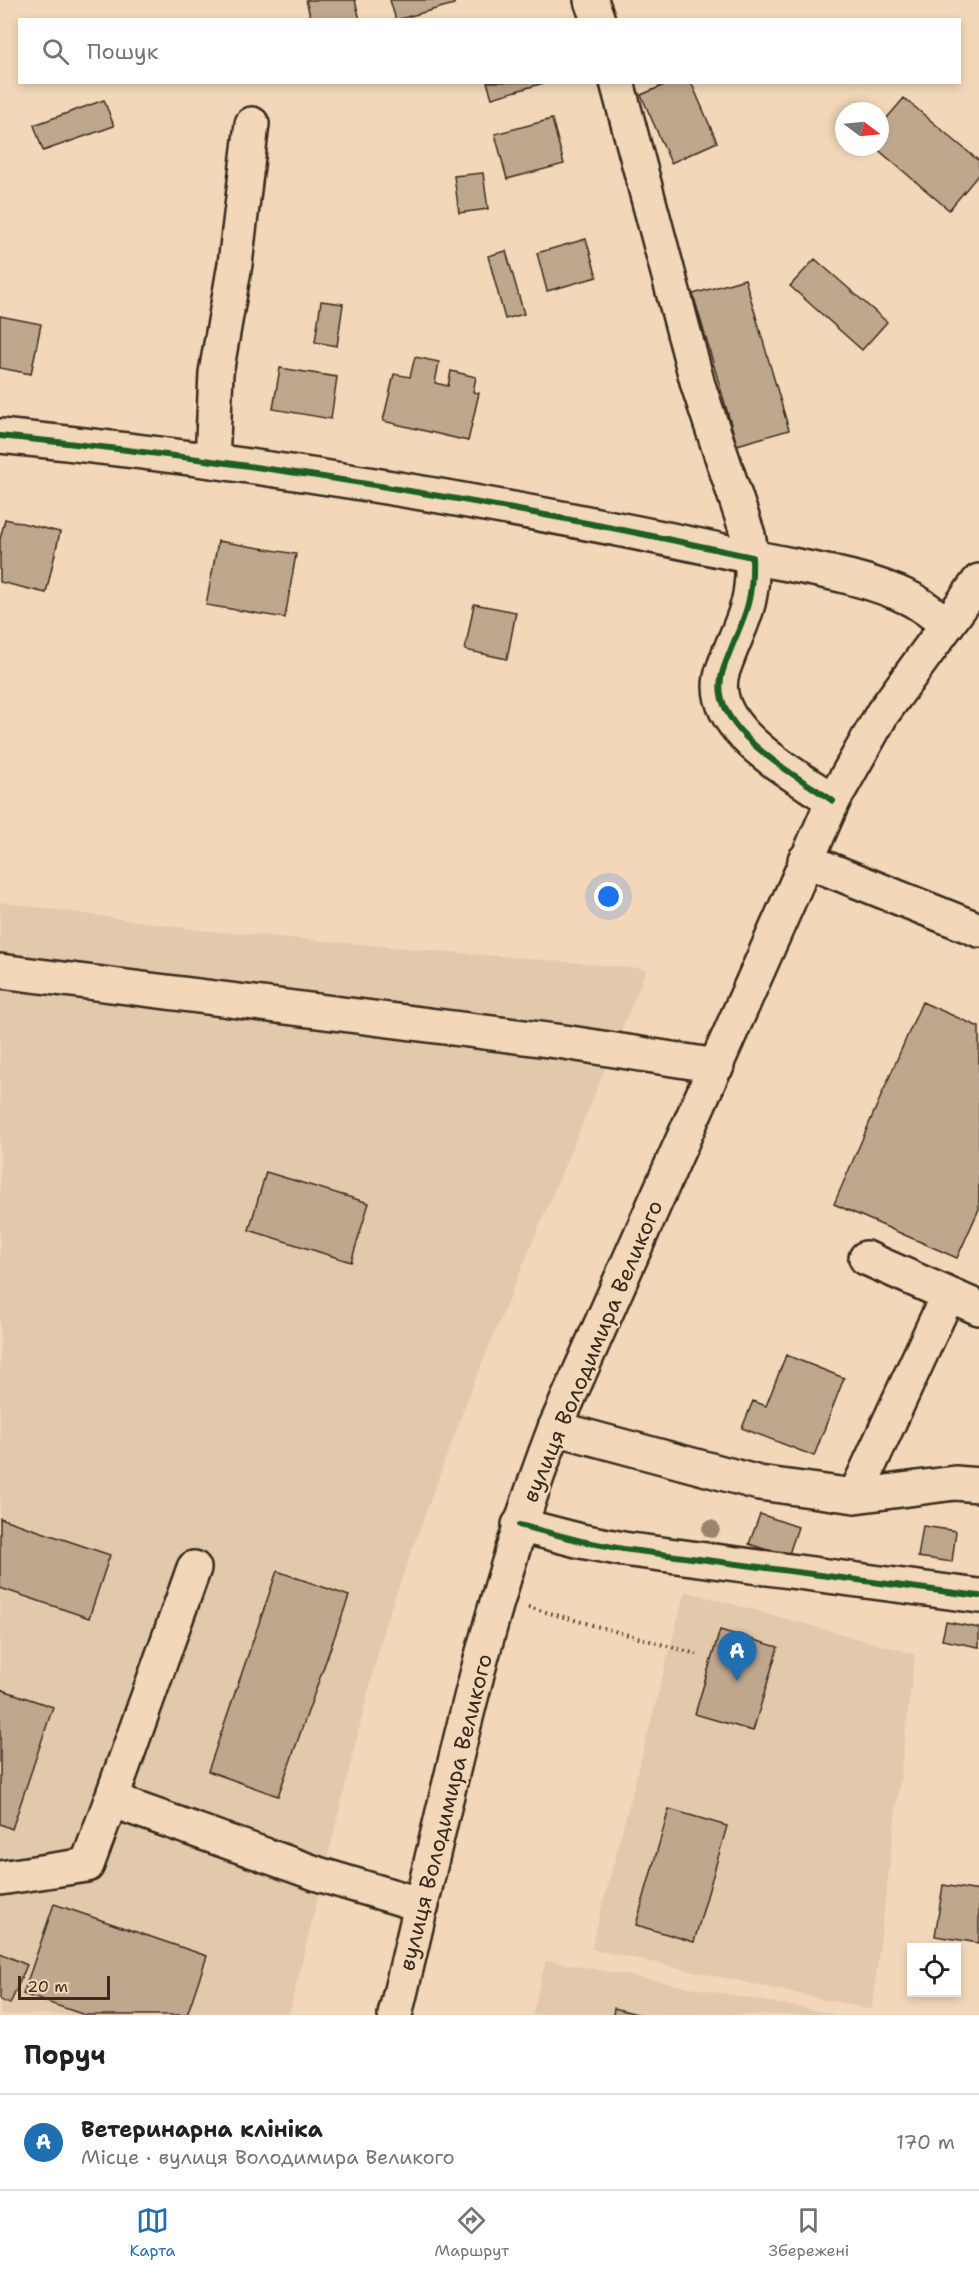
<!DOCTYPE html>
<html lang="uk">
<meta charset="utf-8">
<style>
:root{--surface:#fff;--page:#f2f2f2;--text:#202124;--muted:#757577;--line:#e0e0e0;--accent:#1f6fb2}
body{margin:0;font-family:"Shantell Sans",sans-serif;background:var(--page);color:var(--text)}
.controls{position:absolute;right:18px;bottom:18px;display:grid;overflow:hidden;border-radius:0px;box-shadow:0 3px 9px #0003}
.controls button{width:54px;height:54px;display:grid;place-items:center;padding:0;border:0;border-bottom:2px solid var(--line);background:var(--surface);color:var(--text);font:30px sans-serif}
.compass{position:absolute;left:835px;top:102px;width:54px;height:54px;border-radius:50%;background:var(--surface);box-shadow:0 3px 9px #0003;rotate:106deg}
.scale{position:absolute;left:18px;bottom:15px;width:92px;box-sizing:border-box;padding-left:6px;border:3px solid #3b2a1e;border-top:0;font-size:16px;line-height:21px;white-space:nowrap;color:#3b2a1e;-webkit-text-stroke:4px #f2d8b9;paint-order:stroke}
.you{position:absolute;left:609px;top:897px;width:21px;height:21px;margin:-15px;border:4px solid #fff;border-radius:50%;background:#1a73e8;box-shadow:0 0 0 9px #1a73e833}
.badge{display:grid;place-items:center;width:39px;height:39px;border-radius:50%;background:var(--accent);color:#fff;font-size:20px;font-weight:700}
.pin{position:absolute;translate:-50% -50px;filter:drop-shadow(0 2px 3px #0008)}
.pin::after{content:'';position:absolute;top:32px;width:21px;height:18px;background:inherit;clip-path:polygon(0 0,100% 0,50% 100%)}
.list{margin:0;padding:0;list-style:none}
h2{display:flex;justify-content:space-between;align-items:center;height:78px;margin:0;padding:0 24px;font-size:26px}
h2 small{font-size:20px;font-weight:400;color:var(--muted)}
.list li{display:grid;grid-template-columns:39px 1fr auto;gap:18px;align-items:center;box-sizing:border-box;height:96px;padding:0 24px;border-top:2px solid var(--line)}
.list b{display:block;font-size:22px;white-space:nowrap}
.list p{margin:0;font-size:20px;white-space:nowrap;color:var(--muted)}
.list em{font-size:20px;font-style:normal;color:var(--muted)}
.icon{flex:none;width:33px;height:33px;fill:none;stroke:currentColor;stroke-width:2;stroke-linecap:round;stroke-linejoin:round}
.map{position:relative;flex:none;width:979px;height:2015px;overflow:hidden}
.search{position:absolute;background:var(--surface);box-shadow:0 3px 9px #0003;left:18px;right:18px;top:18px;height:66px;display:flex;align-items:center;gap:15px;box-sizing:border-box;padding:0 21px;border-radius:0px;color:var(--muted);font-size:22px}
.sheet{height:174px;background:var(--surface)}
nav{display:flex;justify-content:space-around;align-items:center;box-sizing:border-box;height:84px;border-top:2px solid var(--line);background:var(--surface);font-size:16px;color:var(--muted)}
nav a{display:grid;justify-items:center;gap:3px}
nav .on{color:var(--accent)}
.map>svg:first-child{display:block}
.built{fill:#e3c9ac}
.building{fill:#bfa78e;stroke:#3b2a1e;stroke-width:1.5}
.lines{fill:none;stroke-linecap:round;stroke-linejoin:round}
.minor-casing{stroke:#3b2a1e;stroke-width:38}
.major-casing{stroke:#3b2a1e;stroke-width:38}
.path{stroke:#3b2a1e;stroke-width:4;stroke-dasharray:1.5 4.5;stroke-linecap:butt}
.minor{stroke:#f2d8b9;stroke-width:33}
.major{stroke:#f2d8b9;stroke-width:33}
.cycleway-casing{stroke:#f2d8b9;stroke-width:10}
.cycleway{stroke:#1b5e20;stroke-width:6}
.tree{fill:#9a846f}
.labels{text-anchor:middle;stroke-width:4.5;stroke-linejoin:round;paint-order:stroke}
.street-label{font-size:22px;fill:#3b2a1e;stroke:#f2d8b9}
</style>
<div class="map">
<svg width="979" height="2015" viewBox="0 0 979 2015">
<rect width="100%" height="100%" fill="#f2d8b9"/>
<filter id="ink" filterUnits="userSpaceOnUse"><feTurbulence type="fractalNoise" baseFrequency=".0167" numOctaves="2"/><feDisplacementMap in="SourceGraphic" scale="12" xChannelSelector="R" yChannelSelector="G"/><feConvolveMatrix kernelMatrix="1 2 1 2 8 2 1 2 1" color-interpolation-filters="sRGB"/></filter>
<g filter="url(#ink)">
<path class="built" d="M0 902 199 930 647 969 472 1387 385 1624 289 2015H0Z
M685 1591 915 1654 872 2010 591 1949Z
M546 1960 839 2015H532Z"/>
<path class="building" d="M306 0H355L360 20H311Z
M390 0H453L454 4 396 20Z
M487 82H544V83L492 98Z
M671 82H691L717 142 671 163 641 95Z
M904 98 979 161V174L949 210 875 147H880V126Z
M104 100 114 126 43 151 34 125Z
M552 119 564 164 507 179 495 134Z
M483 173 488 209 459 213 454 176Z
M586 239 597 277 547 291 537 253Z
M506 251 524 314 505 319 488 256Z
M815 259 887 322 862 350 790 286Z
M745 279 789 430 737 445 693 294Z
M321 301 343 304 337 346 315 342Z
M0 316 41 324 31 374 0 368Z
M415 357 439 362 435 383 448 386 451 371 476 377 473 392 479 393 468 441 383 421 394 374 410 377Z
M280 368 337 377 331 419 273 409Z
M5 519 60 532 46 593 0 582V539Z
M218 541 296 554 285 618 206 605Z
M474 604 516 612 507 659 465 650Z
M922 1002 979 1027V1209L957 1258 834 1204Z
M266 1172 369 1203 351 1262 249 1230Z
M786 1355 844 1378 814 1456 742 1428 753 1401 766 1406Z
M760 1514 798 1527 788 1557 749 1544Z
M0 1518 110 1555 89 1618 0 1588Z
M923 1526 956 1531 952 1562 918 1557Z
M277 1571 349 1596 278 1796 208 1771Z
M946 1622 979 1628V1647L942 1640Z
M720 1630 778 1647 753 1731 695 1714Z
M0 1689 53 1707 12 1829 0 1824Z
M669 1809 727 1826 694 1942 636 1925Z
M943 1885 979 1891V1943L935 1936Z
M54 1904 207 1956 187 2015H85L23 1994Z
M0 1953 27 1965 10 2004 0 2000Z
M614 2008 641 2015H613Z"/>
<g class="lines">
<defs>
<path id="minor" d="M591 0 598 20
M617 82 698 385 748 535 752 557C804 568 861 575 909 598 922 604 934 615 947 624
M0 436C253 461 504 503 752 557 754 611 739 623 723 670 703 727 795 774 833 801
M212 461 216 373 235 264 252 124
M805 860 979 930
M0 971 564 1042 717 1066
M866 1258 979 1308
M555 1428 759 1483 855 1496 948 1295
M855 1496 955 1483 979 1485
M519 1525 581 1541 623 1549 979 1596
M194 1568 111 1800 318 1874 422 1905
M0 1878 87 1865 111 1800"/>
<path id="major" d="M395 2015C443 1818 482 1617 555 1428L833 801 882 714 979 581"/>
</defs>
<use href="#minor" class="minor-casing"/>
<use href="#major" class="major-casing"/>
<path class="path" d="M528 1607 700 1655"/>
<use href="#minor" class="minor"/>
<use href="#major" class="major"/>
<defs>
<path id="cycleway" d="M0 436C253 461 504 503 752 557 754 611 739 623 723 670 703 727 795 774 833 801
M519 1525 581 1541 623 1549 979 1596"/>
</defs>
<use href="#cycleway" class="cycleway-casing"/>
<use href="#cycleway" class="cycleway"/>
</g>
<circle class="tree" cx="711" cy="1529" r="9"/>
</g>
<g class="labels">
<g class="street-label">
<text transform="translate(592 1351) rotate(-67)" y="8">вулиця Володимира Великого</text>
<text transform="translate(445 1812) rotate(-76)" y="8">вулиця Володимира Великого</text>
</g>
</g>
</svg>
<div class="controls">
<button><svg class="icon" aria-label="locate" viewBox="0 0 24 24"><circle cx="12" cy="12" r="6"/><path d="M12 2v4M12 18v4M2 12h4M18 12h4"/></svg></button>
</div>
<svg class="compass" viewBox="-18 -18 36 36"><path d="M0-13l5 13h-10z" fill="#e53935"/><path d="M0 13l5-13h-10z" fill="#757577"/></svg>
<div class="scale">20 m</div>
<div class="you"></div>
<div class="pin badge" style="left:737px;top:1681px">A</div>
<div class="search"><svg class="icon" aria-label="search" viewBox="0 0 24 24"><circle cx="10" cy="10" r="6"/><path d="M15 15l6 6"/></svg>Пошук</div>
</div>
<section class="sheet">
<h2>Поруч<small></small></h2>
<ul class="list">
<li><span class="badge">A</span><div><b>Ветеринарна клініка</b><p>Місце · вулиця Володимира Великого</p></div><em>170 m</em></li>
</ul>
</section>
<nav>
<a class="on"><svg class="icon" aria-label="map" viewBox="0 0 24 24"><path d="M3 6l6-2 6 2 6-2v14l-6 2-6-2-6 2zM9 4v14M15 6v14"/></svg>Карта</a>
<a><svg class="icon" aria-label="directions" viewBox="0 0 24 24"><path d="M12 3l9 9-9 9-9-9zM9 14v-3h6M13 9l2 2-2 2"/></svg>Маршрут</a>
<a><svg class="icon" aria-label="saved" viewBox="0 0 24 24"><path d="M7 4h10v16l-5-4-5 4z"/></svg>Збережені</a>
</nav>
